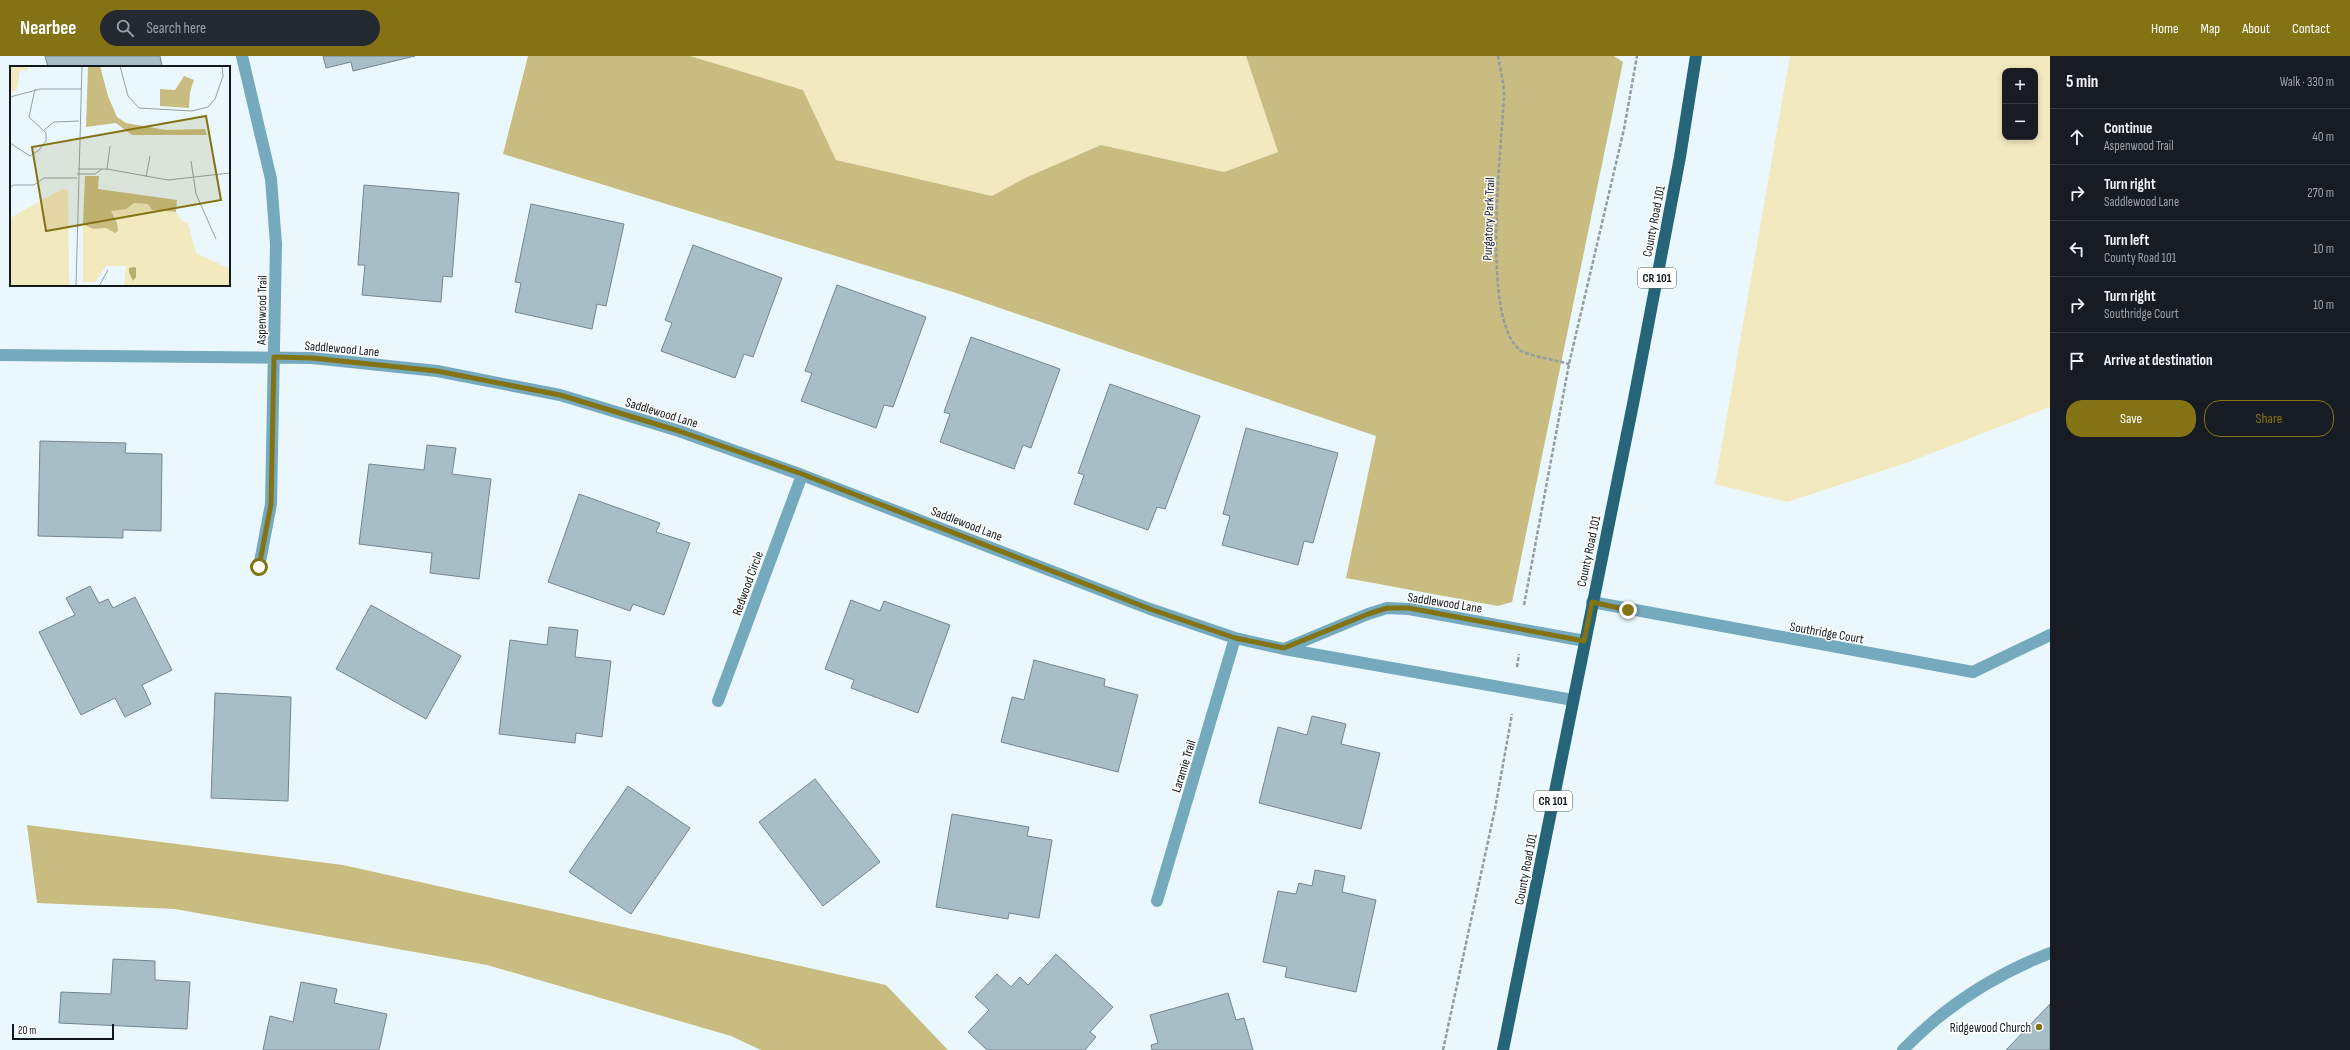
<!DOCTYPE html>
<meta charset="utf-8">
<style>
:root{--surface:#171b24;--page:#242831;--text:#f1f3f6;--muted:#9ea1a6;--line:#363941;--accent:#847315}
body{margin:0;font-family:"Sofia Sans Condensed",sans-serif;background:var(--page);color:var(--text)}
.controls{position:absolute;right:12px;top:12px;display:grid;overflow:hidden;border-radius:8px;box-shadow:0 2px 6px #0003}
.controls button{width:36px;height:36px;display:grid;place-items:center;padding:0;border:0;border-bottom:1px solid var(--line);background:var(--surface);color:var(--text);font:20px sans-serif}
.scale{position:absolute;left:12px;bottom:10px;width:102px;box-sizing:border-box;padding-left:4px;border:2px solid #11191c;border-top:0;font-size:11px;line-height:14px;white-space:nowrap;color:#11191c;-webkit-text-stroke:3px #fff;paint-order:stroke}
.stop{position:absolute;width:12px;height:12px;margin:-9px;border:3px solid #847315;border-radius:50%;background:#fff}
.stop.end{background:#847315;border-color:#fff;box-shadow:0 1px 4px #0008}
.list{margin:0;padding:0;list-style:none}
h2{display:flex;justify-content:space-between;align-items:center;height:52px;margin:0;padding:0 16px;font-size:17px}
h2 small{font-size:13px;font-weight:400;color:var(--muted)}
.list li{display:grid;grid-template-columns:26px 1fr auto;gap:12px;align-items:center;box-sizing:border-box;height:56px;padding:0 16px;border-top:1px solid var(--line)}
.list b{display:block;font-size:15px;white-space:nowrap}
.list p{margin:0;font-size:13px;white-space:nowrap;color:var(--muted)}
.list em{font-size:13px;font-style:normal;color:var(--muted)}
.actions{display:flex;gap:8px;padding:12px 16px}
.actions a{flex:1;padding:9px 0;border:1px solid var(--accent);border-radius:16px;text-align:center;font-size:14px;color:var(--accent)}
.actions .main{background:var(--accent);color:#fff}
.icon{flex:none;width:22px;height:22px;fill:none;stroke:currentColor;stroke-width:2;stroke-linecap:round;stroke-linejoin:round}
.map{position:relative;flex:none;width:2050px;height:994px;overflow:hidden}
header{display:flex;align-items:center;gap:24px;box-sizing:border-box;height:56px;padding:0 20px;background:var(--accent);color:#fff}
header strong{font-size:19px}
nav{display:flex;gap:22px;margin-inline-start:auto;font-size:14px}
.search{width:280px;height:36px;background:var(--page);display:flex;align-items:center;gap:10px;box-sizing:border-box;padding:0 14px;border-radius:22px;color:var(--muted);font-size:15px}
main{display:flex}
aside{flex:1;background:var(--surface)}
.map>svg:first-child{display:block}
.green{fill:#f2e9be;fill-rule:evenodd}
.forest{fill:#c9bc80}
.building{fill:#a8bec7;stroke:#72868f}
.lines{fill:none;stroke-linecap:round;stroke-linejoin:round}
.path{stroke:#929da1;stroke-width:2.5;stroke-dasharray:4 2;stroke-linecap:butt}
.lane{stroke:#75a9be;stroke-width:12}
.street{stroke:#75a9be;stroke-width:12}
.primary{stroke:#256479;stroke-width:12}
.route{stroke:#847315;stroke-width:5}
.poi-dot{fill:#847315;stroke:#fff;stroke-width:1.5}
.labels{text-anchor:middle;stroke-width:3;stroke-linejoin:round;paint-order:stroke}
.shield{fill:#fff;stroke:#585e60;stroke-width:1}
.shield-label{font-size:12px;font-weight:bold;fill:#11191c}
.street-label{font-size:13px;fill:#11191c;stroke:#fff}
.poi-label{font-size:13px;fill:#11191c;stroke:#fff;text-anchor:end}
.inset-road{fill:none;stroke:#939fa3;stroke-width:1}
.view{fill:#847315;fill-opacity:0.15;stroke:#847315;stroke-width:2}
.inset-edge{fill:none;stroke:#11191c;stroke-width:2}
</style>
<header>
<strong>Nearbee</strong>
<div class="search"><svg class="icon" aria-label="search" viewBox="0 0 24 24"><circle cx="10" cy="10" r="6"/><path d="M15 15l6 6"/></svg>Search here</div>
<nav><a>Home</a><a>Map</a><a>About</a><a>Contact</a></nav>
</header>
<main>
<div class="map">
<svg width="2050" height="994" viewBox="0 0 2050 994">
<rect width="100%" height="100%" fill="#eaf8fd"/>
<path class="green" d="M690 0H1246L1278 96 1224 116 1101 89 1025 122 992 140 836 104 803 34Z
M1790 0H2050V351L1909 406 1787 446 1715 428ZM2005 15H2035V81H2005Z"/>
<path class="forest" d="M528 0H690L803 34 836 104 992 140 1025 122 1101 89 1224 116 1278 96 1246 0H1614L1623 6 1512 546 1498 550 1346 522 1376 380 953 236 503 98Z
M27 769 343 809 886 929 948 994H761L731 980 487 909 175 853 37 847Z"/>
<path class="building" d="M45 0H160L162 10 48 11Z
M323 0H415L353 15 351 6 326 12Z
M364 129 459 137 452 221 443 220 441 246 362 239 365 209H358Z
M531 148 624 168 606 250 597 248 592 273 515 256 521 227 515 226Z
M693 189 782 222 753 301 744 298 735 322 661 295 672 267 665 264Z
M837 229 926 261 893 351 884 349 876 372 801 345 812 317 805 315Z
M971 281 1060 313 1031 392 1023 389 1014 413 940 386 950 358 944 356Z
M1110 328 1200 360 1165 453 1157 451 1148 474 1074 448 1084 419 1078 417Z
M1246 372 1338 397 1313 487 1304 485 1298 509 1222 489 1230 460 1223 458Z
M40 385 126 387 125 397 162 398 161 475 123 474V482L38 480Z
M427 389 456 392 452 418 491 423 479 523 430 517 432 497 359 488 369 408 424 414Z
M579 438 660 467 656 476 690 487 664 559 633 548 630 555 548 526Z
M90 530 99 547 108 543 113 552 135 541 172 614 142 629 151 648 125 661 115 642 81 659 39 576 75 559 66 542Z
M851 544 880 555 884 545 950 569 918 657 851 632 854 624 825 613Z
M371 549 461 600 426 663 336 613Z
M549 571 578 574 575 601 611 605 602 681 576 677 575 687 499 678 510 584 547 589Z
M1034 604 1105 623 1104 630 1138 639 1118 716 1001 686 1012 641 1024 644Z
M215 637 291 641 288 745 211 742Z
M1312 660 1346 668 1341 688 1380 697 1361 773 1259 747 1278 671 1307 679Z
M815 723 880 806 823 850 759 766Z
M628 730 690 772 631 858 569 816Z
M952 758 1029 771 1027 780 1052 784 1039 862 1009 857 1008 863 936 851Z
M1315 814 1345 820 1342 836 1376 844 1356 936 1285 921 1287 911 1263 906 1278 835 1296 838 1299 827 1312 830Z
M1056 898 1113 951 1090 976 1096 981 1085 994H987L968 976 989 954 975 941 997 918 1011 931 1020 921 1028 929Z
M113 903 155 905V924L190 926 187 973 59 967 61 936 111 938Z
M301 926 337 933 334 947 387 958 379 994H263L270 960 293 966Z
M1228 937 1236 964 1244 962 1253 994H1152L1151 989 1158 987 1150 959Z
M2050 948V994H2006Z"/>
<g class="lines">
<path class="path" d="M1498 0C1500 12 1504 27 1504 39 1502 90 1480 263 1520 294 1525 299 1560 305 1569 308
M1524 549 1569 308 1624 73 1637 0
M1517 611 1519 598
M1443 994 1495 753 1512 658"/>
<path class="lane" d="M1903 994C1944 951 1994 919 2050 897"/>
<path class="street" d="M242 0 271 123 276 188 271 448 259 511
M0 299 312 302 437 315 560 339 679 375 802 419 1150 553 1235 582 1284 593 1573 644
M1592 546 1973 616 2050 579
M1284 593 1368 558 1387 552 1409 553 1585 585
M718 645 802 419
M1157 845 1235 582"/>
<path class="primary" d="M1503 994 1634 343 1680 101 1696 0"/>
</g>
<g class="lines">
<path class="route" d="M259 511 271 448 274 301 312 302 437 315 560 339 679 375 802 418 1150 553 1235 582 1284 592 1368 558 1387 552H1409L1584 585 1592 546 1628 554"/>
</g>
<circle class="poi-dot" cx="2039" cy="971" r="4"/>
<g class="labels">
<g class="shield">
<rect x="1638" y="212" width="38" height="20" rx="3"/>
<rect x="1534" y="735" width="38" height="20" rx="3"/>
</g>
<g class="shield-label">
<text x="1657" y="226">CR 101</text>
<text x="1553" y="749">CR 101</text>
</g>
<g class="street-label">
<text transform="translate(1488 163) rotate(-88)" y="5">Purgatory Park Trail</text>
<text transform="translate(1653 165) rotate(-79)" y="5">County Road 101</text>
<text transform="translate(261 254) rotate(-89)" y="5">Aspenwood Trail</text>
<text transform="translate(342 292) rotate(5)" y="5">Saddlewood Lane</text>
<text transform="translate(662 356) rotate(17)" y="5">Saddlewood Lane</text>
<text transform="translate(967 467) rotate(21)" y="5">Saddlewood Lane</text>
<text transform="translate(1588 495) rotate(-78)" y="5">County Road 101</text>
<text transform="translate(747 527) rotate(-70)" y="5">Redwood Circle</text>
<text transform="translate(1445 546) rotate(9)" y="5">Saddlewood Lane</text>
<text transform="translate(1827 576) rotate(10)" y="5">Southridge Court</text>
<text transform="translate(1183 710) rotate(-73)" y="5">Laramie Trail</text>
<text transform="translate(1525 813) rotate(-79)" y="5">County Road 101</text>
</g>
<g class="poi-label">
<text x="2031" y="976">Ridgewood Church</text>
</g>
</g>
<g transform="translate(10 10)">
<rect width="220" height="220" fill="#eaf8fd"/>
<path d="M0 0H18V4H10L7 24 0 27ZM52 123 58 124 59 220H0V152ZM124 137 138 138 142 144 166 146 171 154 178 157 186 187 220 203V220H114L116 200H96L85 216H73V158L83 163 96 162 107 157 101 145 116 143Z" fill="#f2e9be"/>
<path d="M78 0H90L98 30 107 51 116 57 156 64 195 63 197 69H122L106 57 76 61ZM174 10 184 14 180 26 179 42 150 40V23L165 24ZM75 110H89L88 123 167 134 166 146 142 144 138 138 124 137 116 143 101 145 107 157 108 165 105 167 96 162 83 163 73 158Z" fill="#c9bc80"/>
<path d="M124 201 126 202V211L123 215 119 206V202Z" fill="#baad71"/>
<path class="inset-road" d="M110 0 118 30 129 42 182 45 198 41 205 33 213 10 212 0M0 31 30 23H71M34 64 44 56 69 55M0 77 20 90 29 84 36 75V67L19 51 25 23M181 95 186 128 206 173M68 103H97L158 114 220 107M97 103 100 80M67 108H85L92 103M136 111 140 90M0 121 4 119H24L34 112H67M66 220 72 0M89 220 98 204"/>
<path class="view" d="M196 50 211 134 36 165 22 81Z"/>
<rect width="220" height="220" class="inset-edge"/>
</g>
</svg>
<div class="controls">
<button>+</button>
<button>−</button>
</div>
<div class="scale">20 m</div>
<div class="stop" style="left:259px;top:511px"></div>
<div class="stop end" style="left:1628px;top:554px"></div>
</div>
<aside>
<h2>5 min<small>Walk · 330 m</small></h2>
<ul class="list">
<li><svg class="icon" aria-label="ahead" viewBox="0 0 24 24"><path d="M12 20V5M6 11l6-6 6 6"/></svg><div><b>Continue</b><p>Aspenwood Trail</p></div><em>40 m</em></li>
<li><svg class="icon" aria-label="right" viewBox="0 0 24 24"><path d="M7 20v-9h11M14 6l5 5-5 5"/></svg><div><b>Turn right</b><p>Saddlewood Lane</p></div><em>270 m</em></li>
<li><svg class="icon" aria-label="left" viewBox="0 0 24 24"><path d="M17 20v-9H6M10 6l-5 5 5 5"/></svg><div><b>Turn left</b><p>County Road 101</p></div><em>10 m</em></li>
<li><svg class="icon" aria-label="right" viewBox="0 0 24 24"><path d="M7 20v-9h11M14 6l5 5-5 5"/></svg><div><b>Turn right</b><p>Southridge Court</p></div><em>10 m</em></li>
<li><svg class="icon" aria-label="arrive" viewBox="0 0 24 24"><path d="M6 21V4h12l-3 4 3 4H6"/></svg><div><b>Arrive at destination</b></div></li>
</ul>
<div class="actions"><a class="main">Save</a><a>Share</a></div>
</aside>
</main>
